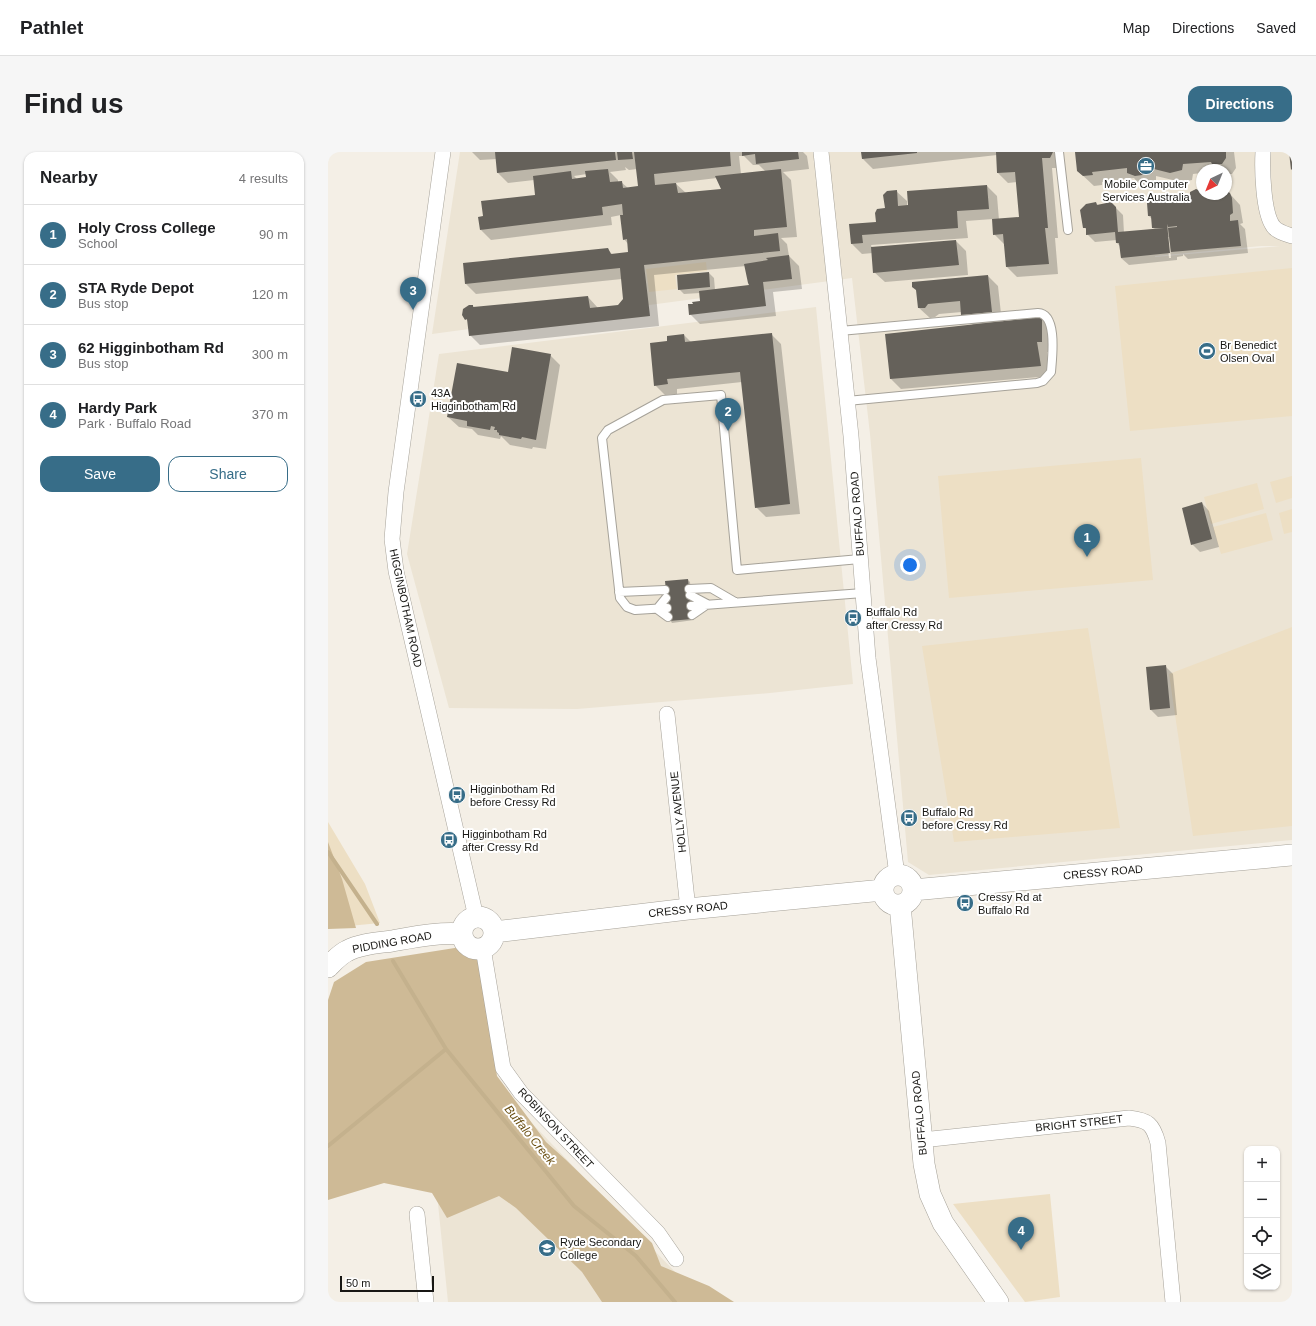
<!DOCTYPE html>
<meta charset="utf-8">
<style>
:root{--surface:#fff;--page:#f6f6f6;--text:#202124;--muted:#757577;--line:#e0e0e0;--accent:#376d88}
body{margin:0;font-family:Arial,sans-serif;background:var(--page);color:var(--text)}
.controls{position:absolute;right:12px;bottom:12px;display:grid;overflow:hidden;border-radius:8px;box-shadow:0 1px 3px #0004}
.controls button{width:36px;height:36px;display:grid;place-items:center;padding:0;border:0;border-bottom:1px solid var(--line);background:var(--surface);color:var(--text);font:20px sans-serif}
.compass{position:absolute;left:868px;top:12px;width:36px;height:36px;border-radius:50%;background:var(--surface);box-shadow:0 1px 3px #0004;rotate:223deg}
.scale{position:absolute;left:12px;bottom:10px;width:94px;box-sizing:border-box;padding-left:4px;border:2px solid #181714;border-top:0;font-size:11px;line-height:14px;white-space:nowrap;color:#181714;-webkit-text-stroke:3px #fff;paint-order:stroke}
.you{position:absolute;left:582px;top:413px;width:14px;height:14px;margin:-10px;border:3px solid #fff;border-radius:50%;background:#1a73e8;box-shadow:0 0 0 6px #1a73e833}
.badge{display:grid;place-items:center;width:26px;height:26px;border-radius:50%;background:var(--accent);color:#fff;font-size:13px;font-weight:700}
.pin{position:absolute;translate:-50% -33px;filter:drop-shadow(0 1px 2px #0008)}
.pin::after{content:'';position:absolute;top:21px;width:14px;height:12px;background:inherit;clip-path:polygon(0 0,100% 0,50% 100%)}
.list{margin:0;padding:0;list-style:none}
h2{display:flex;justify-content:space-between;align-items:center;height:52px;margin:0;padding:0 16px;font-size:17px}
h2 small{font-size:13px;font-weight:400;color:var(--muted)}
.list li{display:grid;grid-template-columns:26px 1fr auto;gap:12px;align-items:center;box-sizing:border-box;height:60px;padding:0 16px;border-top:1px solid var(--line)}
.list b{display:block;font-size:15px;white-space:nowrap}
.list p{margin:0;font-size:13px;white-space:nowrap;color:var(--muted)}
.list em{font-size:13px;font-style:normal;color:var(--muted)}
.actions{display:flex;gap:8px;padding:12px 16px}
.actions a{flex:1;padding:9px 0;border:1px solid var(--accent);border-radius:12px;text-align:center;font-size:14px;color:var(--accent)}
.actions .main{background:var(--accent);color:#fff}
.icon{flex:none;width:22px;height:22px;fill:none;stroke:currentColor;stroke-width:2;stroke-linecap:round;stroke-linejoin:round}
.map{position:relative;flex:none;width:964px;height:1150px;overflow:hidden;border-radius:12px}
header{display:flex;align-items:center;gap:24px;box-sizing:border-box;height:56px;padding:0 20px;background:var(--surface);border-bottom:1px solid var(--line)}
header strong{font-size:19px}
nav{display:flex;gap:22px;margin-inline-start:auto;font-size:14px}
.intro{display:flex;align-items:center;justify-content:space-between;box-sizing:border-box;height:96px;padding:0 24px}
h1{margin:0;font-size:28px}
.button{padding:10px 18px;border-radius:12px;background:var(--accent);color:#fff;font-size:14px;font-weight:700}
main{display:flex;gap:24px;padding:0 24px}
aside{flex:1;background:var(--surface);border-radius:12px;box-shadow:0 1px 3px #0004}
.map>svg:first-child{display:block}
.built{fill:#ece4d4;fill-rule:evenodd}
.green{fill:#eddfc4}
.forest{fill:#ceba96}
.shadow{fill:#0003;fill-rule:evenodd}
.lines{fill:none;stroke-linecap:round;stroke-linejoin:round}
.stream{stroke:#c4b18d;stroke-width:4}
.building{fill:#65615a}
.lane-casing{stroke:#a6a299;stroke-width:10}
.street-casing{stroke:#a6a299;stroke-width:16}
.secondary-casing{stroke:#a6a299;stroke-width:22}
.lane{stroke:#fff;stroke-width:8}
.street{stroke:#fff;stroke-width:15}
.secondary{stroke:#fff;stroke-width:21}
.labels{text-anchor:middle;stroke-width:4;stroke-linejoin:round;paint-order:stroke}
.poi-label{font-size:11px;fill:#181714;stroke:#fff;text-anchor:start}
.street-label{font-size:11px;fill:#181714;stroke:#fff}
.water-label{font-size:12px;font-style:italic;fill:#6a4f12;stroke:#fff}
</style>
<header>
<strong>Pathlet</strong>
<nav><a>Map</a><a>Directions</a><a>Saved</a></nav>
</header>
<div class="intro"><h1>Find us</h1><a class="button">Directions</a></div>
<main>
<aside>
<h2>Nearby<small>4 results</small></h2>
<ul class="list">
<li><span class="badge">1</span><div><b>Holy Cross College</b><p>School</p></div><em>90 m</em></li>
<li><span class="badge">2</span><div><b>STA Ryde Depot</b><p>Bus stop</p></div><em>120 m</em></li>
<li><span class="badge">3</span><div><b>62 Higginbotham Rd</b><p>Bus stop</p></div><em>300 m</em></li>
<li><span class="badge">4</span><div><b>Hardy Park</b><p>Park · Buffalo Road</p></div><em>370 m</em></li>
</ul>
<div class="actions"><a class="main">Save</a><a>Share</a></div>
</aside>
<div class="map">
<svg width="964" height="1150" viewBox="0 0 964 1150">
<rect width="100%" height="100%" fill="#f4efe6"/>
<path class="built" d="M132 0H964V688L601 723 580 710 542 282 524 126 104 182ZM874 18H898V42H874ZM933 94H952L827 105V104Z
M488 155 525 532 442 541 249 557 121 556 79 402 111 202Z
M196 963 376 1150H120L109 1042Z"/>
<path class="green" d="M378 110 379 119 347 123 349 137 321 140 318 117Z
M964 116V264L802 279 787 134Z
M813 306 825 428 621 446 610 324Z
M964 324V346L948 351 942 330Z
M929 331 936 357 883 372 876 345Z
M964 357V380L956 382 951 361Z
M938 361 945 388 893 402 885 375Z
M964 475V674L865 684 841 522Z
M760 476 792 676 626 690 594 494Z
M0 670 37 732 52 771 0 776Z
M722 1042 732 1145 697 1150 625 1052Z"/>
<path class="forest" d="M0 690 14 727 28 776 0 777Z
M133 795 152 807 169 924 218 990 237 1007 324 1091 333 1114 381 1134 406 1150H274L254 1120 188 1056 171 1044 119 1066 104 1041 56 1031 0 1048V848L6 830 38 810Z"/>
<path class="shadow" d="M144 0H475L479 4 481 17 455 20 463 28 469 85 453 86 459 92 461 104 471 114 474 137 445 140 448 164 372 172 362 162 366 152 374 150 372 141 356 142 351 137 381 121 386 126 387 138 423 134 418 114 326 123 331 174 152 193 142 183 141 170 138 167 145 154 147 156 260 145 270 156 291 154 296 147 294 127 148 142 138 132 136 112 279 97 285 103 301 101 300 92 296 87 293 63 283 65 284 73 163 88 153 78 208 44 206 28 180 31 170 21 169 7 152 8ZM411 4H416L425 13H431L438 20 413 22ZM297 15 301 18 309 17 312 35 300 36 293 30H290V28L282 20 298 18ZM259 22V26L249 27 246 24ZM389 26 395 38 358 41 347 31Z
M534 0H733V16H724L730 86H727L730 122 689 125 679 115 677 93 666 82 665 67 638 69 640 86 543 93 544 96 628 89 638 99 640 123 557 130 546 120 545 101 534 102 524 92 522 73 549 71 568 39 579 49V54L659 34 669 44 671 68 692 66 689 30 680 31 670 21 669 3 545 17 535 7Z
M748 0H906L908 16 904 22H898V18H874V21L865 22 864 28 853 30 828 24V30L824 32 817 33 810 31 806 26 774 30V33L766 34 750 19Z
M874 42 878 44 889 43V42H902L912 53 915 71 912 72 917 77 920 101 860 107 855 102V104L849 105V108L801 113 793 106 792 94 789 91V88L767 90 759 82V78L756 75 768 51 770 53 783 51 795 63 796 81 827 77 825 76 824 67 821 64 833 45 837 49 864 46ZM839 85H841L843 106H841Z
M660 124 670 134 674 171 713 166 723 177 724 200H719L722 224 573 237 563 227 558 183 646 174 634 162V160L611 162 607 165 602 166 591 156 590 138 585 131Z
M443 182 453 192 472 362 438 365 428 355 414 230 349 237V242L337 243 327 233 340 190 356 183 363 190Z
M222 203 232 213 218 297 205 295 204 297 182 293 173 284 172 287 150 283 144 277 131 275 120 265 181 222Z
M874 351 881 359 891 395 872 400 864 392Z
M360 428 362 430 366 468 344 471 342 468Z
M837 514 845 522 849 563 830 565 823 558Z"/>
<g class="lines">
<path class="stream" d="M0 700 49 772
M65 809 118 897 246 1054 308 1104 347 1150
M0 994 118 897"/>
</g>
<path class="building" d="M167 0H287L288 8 169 21Z
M289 0H304L305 7 290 8Z
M306 0H402L403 14 326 22 327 33 348 31 350 41 393 37 387 24 453 17 459 75 426 78V84L450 81 452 99 316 113 322 164 141 184 139 167 137 168 134 163 135 157 141 153H145V155L260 144 262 156 290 153 295 147 292 116 137 132 135 111 280 96 283 102 300 100 299 87 295 88 292 63H295L294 52 274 55 275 63 152 78 150 65 155 64 153 49 207 43 205 24 243 19 244 27 258 25 257 19 280 17 282 30 294 29 295 36 310 34Z
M414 0H470L471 7 428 12 427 2 414 4Z
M533 0H589V1L534 7Z
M668 0H725L722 6H714L720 76H717L721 112 678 115 675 82 665 83 664 67 691 65 687 20 669 21Z
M747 0H898V6L894 12H884L883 10 855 12 854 18 842 21 818 15 819 20 814 23 807 24 799 21V16L764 20 765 23 755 24 749 19Z
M961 0H964V17L963 18Z
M659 33 661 57 629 59 630 76 534 83 535 91 523 92 521 72 548 70 547 61 549 57 557 56 555 43 559 39 569 38 570 54 580 53 579 39Z
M868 37 874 39 875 44 898 42V38L902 41 904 46 905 61 902 63V69L910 68 913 94 843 100 840 76 849 75V74L840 75 839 72 842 101 793 106 791 91H788L787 80 758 83V76H755L752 58 758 52 768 50 769 53 783 50 788 55 790 80 836 76H824L823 64H820L819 51 823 45 833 44 834 48 862 45V40Z
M628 88 631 113 545 121 543 95Z
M461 103 464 127 435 130 438 154 361 163 360 152H365L364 150 372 149 371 139 421 133 420 131 416 112 440 108 438 106Z
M381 120 382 135 350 138 349 123Z
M660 123 664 160 633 163 632 149 600 152 597 156H590L588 138 584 135V130Z
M714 165V190H709L713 214 562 227 557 182Z
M444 181 462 352 427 356 412 220 339 227 340 232 326 234 322 191 339 189V184L356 182 357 190Z
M184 195 223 202 208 288 194 285 193 287 171 283V281L169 280V278H166L167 275 163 274 162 278 139 274V269L119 265 129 211 180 220Z
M874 350 884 387 863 393 854 356Z
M360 427 364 467 341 469 337 429Z
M838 513 842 556 822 558 818 515Z"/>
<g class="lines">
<defs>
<path id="lane" d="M731 0 740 78
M512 179 710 161C730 162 724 206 723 220L715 229 709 231 519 249
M361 437 383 436 407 450
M291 440 337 438
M362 443 379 452
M363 454 535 441
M339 456 307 458 299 455 292 446 274 286 280 278 335 248 393 243 409 418 532 407
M329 457 338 446
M329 457 340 465
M364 463 377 454"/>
<path id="street" d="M115 0 68 340 64 387 68 419 148 765
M493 0 523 284 540 506 569 723
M935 0C934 17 935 60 945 74 949 80 958 82 964 84
M339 562 360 757
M155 796 175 916 193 941 330 1081 348 1107
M594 988 801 966C820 968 825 972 830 991L845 1150
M89 1062 98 1150"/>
<path id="secondary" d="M555 738a15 15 0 1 1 30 0a15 15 0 1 1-30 0Z
M585 738 964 703
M572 753 596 1012 602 1042 615 1071 670 1150
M134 781a16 16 0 1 1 32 0a16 16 0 1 1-32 0Z
M166 780 360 757 555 738
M0 815C6 809 11 803 19 799 32 792 49 791 64 789 87 785 111 780 134 782"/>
</defs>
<use href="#lane" class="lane-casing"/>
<use href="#street" class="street-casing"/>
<use href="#secondary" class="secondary-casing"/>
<use href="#lane" class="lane"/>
<use href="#street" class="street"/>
<use href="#secondary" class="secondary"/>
</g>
<defs>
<symbol id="office-disc" viewBox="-11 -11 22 22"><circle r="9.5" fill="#376d88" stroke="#fff"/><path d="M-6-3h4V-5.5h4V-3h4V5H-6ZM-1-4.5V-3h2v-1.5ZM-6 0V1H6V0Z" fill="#fff"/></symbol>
<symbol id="stadium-disc" viewBox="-11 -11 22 22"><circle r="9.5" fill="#376d88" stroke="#fff"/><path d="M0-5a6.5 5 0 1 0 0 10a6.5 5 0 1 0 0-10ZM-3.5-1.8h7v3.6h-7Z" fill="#fff"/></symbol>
<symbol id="bus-disc" viewBox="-11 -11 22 22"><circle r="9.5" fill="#376d88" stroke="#fff"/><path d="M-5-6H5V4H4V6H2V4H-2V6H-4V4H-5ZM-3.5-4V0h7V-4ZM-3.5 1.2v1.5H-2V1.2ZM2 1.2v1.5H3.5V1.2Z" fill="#fff"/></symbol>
<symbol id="school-disc" viewBox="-11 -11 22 22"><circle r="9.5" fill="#376d88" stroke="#fff"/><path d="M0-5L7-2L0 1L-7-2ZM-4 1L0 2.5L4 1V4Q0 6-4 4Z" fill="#fff"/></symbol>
</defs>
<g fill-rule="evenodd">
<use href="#office-disc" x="808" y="4" width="20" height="20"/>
<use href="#stadium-disc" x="869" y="189" width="20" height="20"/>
<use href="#bus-disc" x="80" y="237" width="20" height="20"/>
<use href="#bus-disc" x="515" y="456" width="20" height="20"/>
<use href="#bus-disc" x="119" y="633" width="20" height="20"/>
<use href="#bus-disc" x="571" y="656" width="20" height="20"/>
<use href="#bus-disc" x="111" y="678" width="20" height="20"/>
<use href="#bus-disc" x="627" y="741" width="20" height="20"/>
<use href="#school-disc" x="209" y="1086" width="20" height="20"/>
</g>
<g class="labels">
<g class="poi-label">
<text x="818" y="36" text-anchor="middle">Mobile Computer<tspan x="818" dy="13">Services Australia</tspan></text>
<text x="892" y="197">Br Benedict<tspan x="892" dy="13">Olsen Oval</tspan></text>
<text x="103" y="245">43A<tspan x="103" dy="13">Higginbotham Rd</tspan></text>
<text x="538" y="464">Buffalo Rd<tspan x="538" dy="13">after Cressy Rd</tspan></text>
<text x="142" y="641">Higginbotham Rd<tspan x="142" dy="13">before Cressy Rd</tspan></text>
<text x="594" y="664">Buffalo Rd<tspan x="594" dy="13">before Cressy Rd</tspan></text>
<text x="134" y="686">Higginbotham Rd<tspan x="134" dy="13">after Cressy Rd</tspan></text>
<text x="650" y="749">Cressy Rd at<tspan x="650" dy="13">Buffalo Rd</tspan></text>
<text x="232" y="1094">Ryde Secondary<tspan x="232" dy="13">College</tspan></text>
</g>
<g class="street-label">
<text transform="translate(529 362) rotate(-94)" y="4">BUFFALO ROAD</text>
<text transform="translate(78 456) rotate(78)" y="4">HIGGINBOTHAM ROAD</text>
<text transform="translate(350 660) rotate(-96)" y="4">HOLLY AVENUE</text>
<text transform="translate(775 720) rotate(-5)" y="4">CRESSY ROAD</text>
<text transform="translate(360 757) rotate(-6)" y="4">CRESSY ROAD</text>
<text transform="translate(64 790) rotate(-10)" y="4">PIDDING ROAD</text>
<text transform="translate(591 961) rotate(-95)" y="4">BUFFALO ROAD</text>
<text transform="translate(751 971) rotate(-6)" y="4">BRIGHT STREET</text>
<text transform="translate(228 976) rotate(47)" y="4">ROBINSON STREET</text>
</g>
<g class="water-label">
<text transform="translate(202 983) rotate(51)" y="4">Buffalo Creek</text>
</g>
</g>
</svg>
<div class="controls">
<button>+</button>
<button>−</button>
<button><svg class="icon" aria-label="locate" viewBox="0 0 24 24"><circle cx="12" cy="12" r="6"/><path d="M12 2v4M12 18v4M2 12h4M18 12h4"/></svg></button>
<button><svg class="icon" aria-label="layers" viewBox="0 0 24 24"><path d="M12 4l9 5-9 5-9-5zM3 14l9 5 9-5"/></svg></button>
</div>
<svg class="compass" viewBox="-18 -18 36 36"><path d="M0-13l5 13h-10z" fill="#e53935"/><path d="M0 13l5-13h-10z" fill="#757577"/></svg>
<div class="scale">50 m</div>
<div class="you"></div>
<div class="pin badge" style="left:759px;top:405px">1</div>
<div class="pin badge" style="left:400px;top:279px">2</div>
<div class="pin badge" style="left:85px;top:158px">3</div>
<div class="pin badge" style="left:693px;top:1098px">4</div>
</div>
</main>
